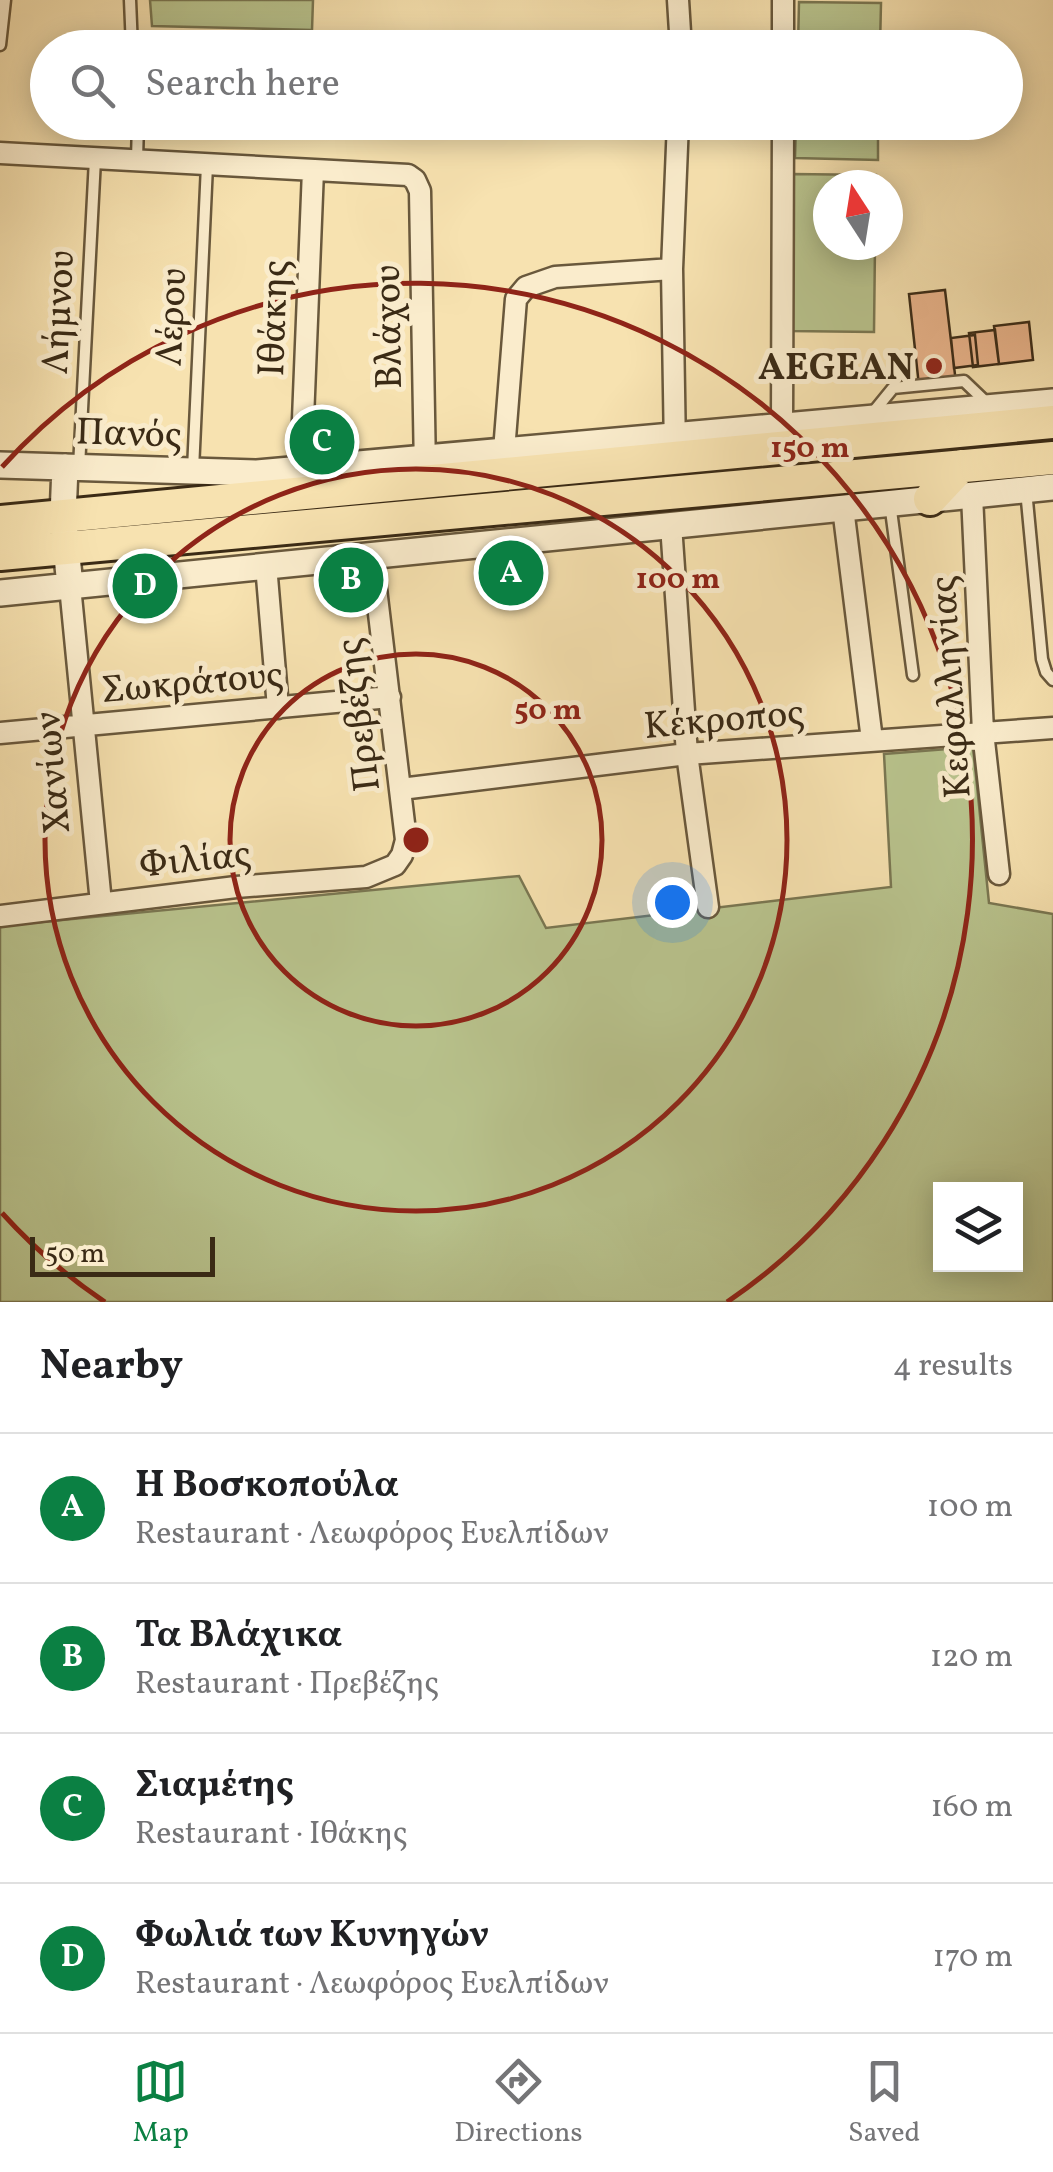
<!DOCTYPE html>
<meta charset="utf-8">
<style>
:root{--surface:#fff;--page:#f6f6f6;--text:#202124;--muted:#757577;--line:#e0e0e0;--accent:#0b8043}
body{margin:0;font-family:Vollkorn,serif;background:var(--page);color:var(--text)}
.controls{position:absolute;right:30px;bottom:30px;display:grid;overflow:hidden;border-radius:0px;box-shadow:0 5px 25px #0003}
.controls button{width:90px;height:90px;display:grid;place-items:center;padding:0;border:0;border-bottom:2px solid var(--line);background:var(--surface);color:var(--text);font:50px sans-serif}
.compass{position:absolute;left:813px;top:170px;width:90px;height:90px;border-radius:50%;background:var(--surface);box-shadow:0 5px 25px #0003;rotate:348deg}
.scale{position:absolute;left:30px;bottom:25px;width:185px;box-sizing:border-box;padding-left:10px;border:5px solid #3a2a15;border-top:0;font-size:28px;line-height:35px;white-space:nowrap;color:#3a2a15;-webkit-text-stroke:8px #faeccc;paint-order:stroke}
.you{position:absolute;left:672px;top:902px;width:35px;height:35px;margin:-25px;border:8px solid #fff;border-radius:50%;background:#1a73e8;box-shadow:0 0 0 15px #1a73e833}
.badge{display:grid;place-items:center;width:65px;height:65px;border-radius:50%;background:var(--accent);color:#fff;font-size:32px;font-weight:700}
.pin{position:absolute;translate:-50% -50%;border:5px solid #fff;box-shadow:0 2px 10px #0006}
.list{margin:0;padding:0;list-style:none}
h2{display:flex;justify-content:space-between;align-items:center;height:130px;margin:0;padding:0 40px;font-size:42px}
h2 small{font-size:32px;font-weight:400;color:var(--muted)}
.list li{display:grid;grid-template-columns:65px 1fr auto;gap:30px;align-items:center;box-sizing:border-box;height:150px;padding:0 40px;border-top:2px solid var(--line)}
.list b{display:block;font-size:38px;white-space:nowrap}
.list p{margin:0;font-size:32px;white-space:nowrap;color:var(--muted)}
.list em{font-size:32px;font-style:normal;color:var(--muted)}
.icon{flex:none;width:55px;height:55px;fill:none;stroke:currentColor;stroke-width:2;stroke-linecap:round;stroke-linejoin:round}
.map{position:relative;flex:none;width:1053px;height:1302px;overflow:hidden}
.search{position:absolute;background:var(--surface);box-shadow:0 5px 25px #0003;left:30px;right:30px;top:30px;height:110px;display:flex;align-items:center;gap:25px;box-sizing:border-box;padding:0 35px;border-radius:55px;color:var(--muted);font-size:38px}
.sheet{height:730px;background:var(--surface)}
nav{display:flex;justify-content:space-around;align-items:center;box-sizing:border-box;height:140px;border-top:2px solid var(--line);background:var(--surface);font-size:28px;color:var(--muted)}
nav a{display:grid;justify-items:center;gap:5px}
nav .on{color:var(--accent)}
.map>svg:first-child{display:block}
.green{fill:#b9c48e;stroke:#7a7752;stroke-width:2.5;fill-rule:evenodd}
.building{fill:#eab48b;stroke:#3a2a15;stroke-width:2.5}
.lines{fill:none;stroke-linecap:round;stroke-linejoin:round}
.service-casing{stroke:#69583c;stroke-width:15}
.minor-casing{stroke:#69583c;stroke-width:25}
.tertiary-casing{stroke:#69583c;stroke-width:30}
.primary-casing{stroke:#3a2a15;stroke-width:38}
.service{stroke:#faeccc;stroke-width:10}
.minor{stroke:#faeccc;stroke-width:20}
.tertiary{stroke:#faeccc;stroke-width:25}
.primary{stroke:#f7e2b0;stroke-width:32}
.ring{fill:none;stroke:#8f2418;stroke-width:5}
.poi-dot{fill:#8f2418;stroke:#faeccc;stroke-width:4}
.labels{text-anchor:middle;stroke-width:10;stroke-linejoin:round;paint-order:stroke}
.street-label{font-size:38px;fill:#3a2a15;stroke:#faeccc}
.poi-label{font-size:38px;font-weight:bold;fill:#3a2a15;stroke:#faeccc;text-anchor:end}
.centre{fill:#8f2418;stroke:#faeccc;stroke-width:5}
.ring-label{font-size:30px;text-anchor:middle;font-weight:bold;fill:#8f2418;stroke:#faeccc;stroke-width:10;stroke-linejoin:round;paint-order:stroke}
</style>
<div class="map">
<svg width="1053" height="1302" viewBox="0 0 1053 1302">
<rect width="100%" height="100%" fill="#f7e2b0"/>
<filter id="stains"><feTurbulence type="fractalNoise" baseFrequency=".002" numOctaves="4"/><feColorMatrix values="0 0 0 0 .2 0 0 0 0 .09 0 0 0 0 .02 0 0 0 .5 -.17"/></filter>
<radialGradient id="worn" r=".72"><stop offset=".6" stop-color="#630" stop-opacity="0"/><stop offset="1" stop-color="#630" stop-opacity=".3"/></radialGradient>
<path class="green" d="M150 0H313L312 30 152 26Z
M799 2 881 3 880 47H798Z
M796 123H878V160L795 158Z
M792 174 876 175 875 185H828V245H875L874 332 790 331Z
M973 747 989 903 1053 914V1302H0V926L519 876 546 928 891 887 884 754ZM940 1190H1016V1264H940Z"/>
<path class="building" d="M945 290 956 383 919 386 909 294Z
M1029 322 1033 360 999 364 994 326Z
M995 330 999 364 973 367 969 333Z
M975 335 978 365 954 368 951 338Z"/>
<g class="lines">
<defs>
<path id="service" d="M130 0 132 48
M0 45 5 0
M137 160 138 122
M871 415 893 388 964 381 987 403
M79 467 95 159
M193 470 207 165
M1026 490 1042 659 1046 672 1053 680
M890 503 913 675"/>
<path id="minor" d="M678 0 681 48
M783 48V0
M0 153 408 175 415 180 420 191 425 470
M782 426 783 122
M504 451 516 299 526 287 555 277 672 269
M675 451 672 269 678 122
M301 469 313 170
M972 495 983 732 999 874
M843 508 872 740
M671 525 687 754 708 907
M266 565 278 708
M70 586 101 903
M0 733 390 697
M401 789 687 754 1053 728
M0 916 236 887 366 877 395 865 402 855 406 840 372 555"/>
<path id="tertiary" d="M0 465 257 473 1053 402
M65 467 63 516 70 586
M0 593 1053 487"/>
<path id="primary" d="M930 499 961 466
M0 522 1053 422
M0 554 1053 458"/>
</defs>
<use href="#service" class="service-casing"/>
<use href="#minor" class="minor-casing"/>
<use href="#tertiary" class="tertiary-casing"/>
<use href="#primary" class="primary-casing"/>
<use href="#service" class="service"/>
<use href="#minor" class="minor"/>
<use href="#tertiary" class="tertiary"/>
<use href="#primary" class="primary"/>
</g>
<g class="ring">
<circle cx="416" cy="840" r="186"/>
<circle cx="416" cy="840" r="371"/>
<path d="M105 1302A557 557 0 0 1 2 1213M2 467A557 557 0 1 1 727 1302"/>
</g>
<circle class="poi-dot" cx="934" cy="366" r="10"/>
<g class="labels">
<g class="street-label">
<text transform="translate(57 312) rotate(-87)" y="13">Λήμνου</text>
<text transform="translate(170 317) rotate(-87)" y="13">Λέρου</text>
<text transform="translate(272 318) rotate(-88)" y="13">Ιθάκης</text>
<text transform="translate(387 327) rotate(-91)" y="13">Βλάχου</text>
<text transform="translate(129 432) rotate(2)" y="13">Πανός</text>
<text transform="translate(192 681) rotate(-5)" y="13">Σωκράτους</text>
<text transform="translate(949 687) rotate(-94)" y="13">Κεφαλληνίας</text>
<text transform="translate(357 715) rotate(-97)" y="13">Πρεβέζης</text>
<text transform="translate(724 718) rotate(-5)" y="13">Κέκροπος</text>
<text transform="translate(51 773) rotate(-95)" y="13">Χανίων</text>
<text transform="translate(195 858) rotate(-6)" y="13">Φιλίας</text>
</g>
<g class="poi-label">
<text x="914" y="379">AEGEAN</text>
</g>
</g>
<circle cx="416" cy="840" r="15" class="centre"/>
<g class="ring-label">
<text x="810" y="457">150 m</text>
<text x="678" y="588">100 m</text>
<text x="548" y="719">50 m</text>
</g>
<rect width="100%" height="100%" filter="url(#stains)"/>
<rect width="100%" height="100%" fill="url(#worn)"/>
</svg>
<div class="controls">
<button><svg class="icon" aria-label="layers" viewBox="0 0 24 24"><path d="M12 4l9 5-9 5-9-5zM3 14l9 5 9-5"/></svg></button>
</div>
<svg class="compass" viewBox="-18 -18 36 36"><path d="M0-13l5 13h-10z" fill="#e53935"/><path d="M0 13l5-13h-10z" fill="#757577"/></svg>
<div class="scale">50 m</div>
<div class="you"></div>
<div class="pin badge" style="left:511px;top:573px">A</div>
<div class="pin badge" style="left:351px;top:580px">B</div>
<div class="pin badge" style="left:322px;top:442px">C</div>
<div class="pin badge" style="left:145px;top:586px">D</div>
<div class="search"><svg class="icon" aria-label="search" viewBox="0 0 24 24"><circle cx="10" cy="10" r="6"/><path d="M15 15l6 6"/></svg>Search here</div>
</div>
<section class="sheet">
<h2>Nearby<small>4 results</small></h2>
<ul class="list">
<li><span class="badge">A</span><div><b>Η Βοσκοπούλα</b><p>Restaurant · Λεωφόρος Ευελπίδων</p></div><em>100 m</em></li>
<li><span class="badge">B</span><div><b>Τα Βλάχικα</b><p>Restaurant · Πρεβέζης</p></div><em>120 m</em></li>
<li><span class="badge">C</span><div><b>Σιαμέτης</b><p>Restaurant · Ιθάκης</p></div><em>160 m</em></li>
<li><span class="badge">D</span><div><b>Φωλιά των Κυνηγών</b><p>Restaurant · Λεωφόρος Ευελπίδων</p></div><em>170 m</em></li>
</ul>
</section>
<nav>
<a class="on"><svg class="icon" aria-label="map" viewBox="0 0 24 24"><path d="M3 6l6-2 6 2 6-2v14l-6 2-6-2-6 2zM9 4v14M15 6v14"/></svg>Map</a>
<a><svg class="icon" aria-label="directions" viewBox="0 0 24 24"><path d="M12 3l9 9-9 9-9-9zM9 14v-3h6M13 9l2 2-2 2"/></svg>Directions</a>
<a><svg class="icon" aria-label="saved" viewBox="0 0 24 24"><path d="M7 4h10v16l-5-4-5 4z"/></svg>Saved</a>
</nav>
